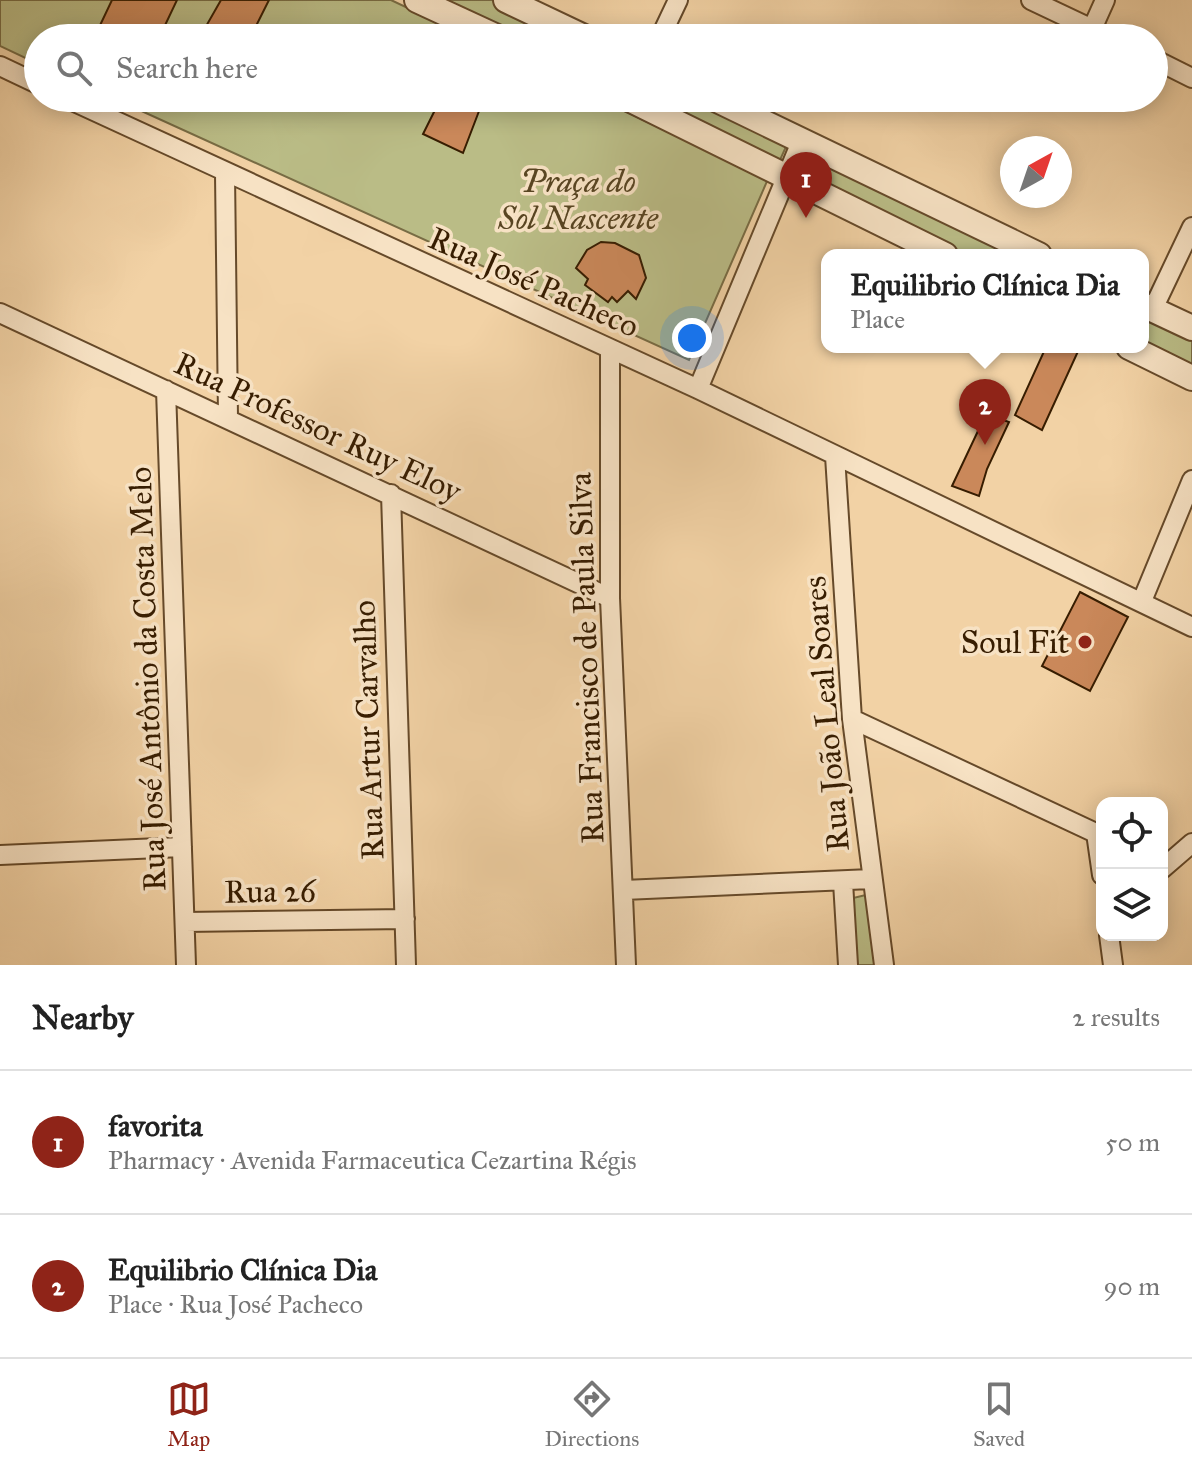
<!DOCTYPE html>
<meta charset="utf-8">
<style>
:root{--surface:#fff;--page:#f2f2f2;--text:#222;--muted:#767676;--line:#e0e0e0;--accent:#8f2418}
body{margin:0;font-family:"IM FELL Great Primer",serif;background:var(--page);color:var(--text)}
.controls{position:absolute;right:24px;bottom:24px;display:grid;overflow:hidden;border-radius:16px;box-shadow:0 4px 20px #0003}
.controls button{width:72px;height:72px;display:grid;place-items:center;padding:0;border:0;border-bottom:2px solid var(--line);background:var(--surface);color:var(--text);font:40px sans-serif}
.compass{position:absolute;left:1000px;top:136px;width:72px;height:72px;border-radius:50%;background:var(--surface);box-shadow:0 4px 20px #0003;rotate:40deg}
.you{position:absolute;left:692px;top:338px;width:28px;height:28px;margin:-20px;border:6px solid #fff;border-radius:50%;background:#1a73e8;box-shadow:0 0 0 12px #1a73e833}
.badge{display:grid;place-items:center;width:52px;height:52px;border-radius:50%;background:var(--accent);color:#fff;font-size:26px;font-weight:700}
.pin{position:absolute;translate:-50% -66px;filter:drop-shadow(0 2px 4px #0008)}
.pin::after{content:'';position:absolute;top:42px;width:28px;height:24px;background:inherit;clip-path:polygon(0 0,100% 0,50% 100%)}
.popup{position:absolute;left:821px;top:249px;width:328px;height:104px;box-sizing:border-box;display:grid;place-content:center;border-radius:16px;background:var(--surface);filter:drop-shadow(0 2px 6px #0005);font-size:26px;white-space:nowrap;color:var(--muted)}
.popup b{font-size:30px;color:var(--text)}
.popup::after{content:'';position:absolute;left:50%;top:100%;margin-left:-16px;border:16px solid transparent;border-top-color:var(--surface)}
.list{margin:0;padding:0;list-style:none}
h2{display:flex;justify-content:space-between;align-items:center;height:104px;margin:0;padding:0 32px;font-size:34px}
h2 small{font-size:26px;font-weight:400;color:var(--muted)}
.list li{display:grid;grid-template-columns:52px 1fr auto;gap:24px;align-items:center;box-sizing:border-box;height:144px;padding:0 32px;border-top:2px solid var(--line)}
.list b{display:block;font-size:30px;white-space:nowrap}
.list p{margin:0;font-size:26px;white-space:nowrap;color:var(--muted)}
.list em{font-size:26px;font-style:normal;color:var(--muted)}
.icon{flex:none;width:44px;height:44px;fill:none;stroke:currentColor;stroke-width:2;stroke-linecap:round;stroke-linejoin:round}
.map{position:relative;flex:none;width:1192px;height:965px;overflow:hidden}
.search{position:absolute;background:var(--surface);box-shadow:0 4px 20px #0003;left:24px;right:24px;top:24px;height:88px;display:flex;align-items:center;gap:20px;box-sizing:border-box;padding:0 28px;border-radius:44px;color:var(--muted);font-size:30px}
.sheet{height:392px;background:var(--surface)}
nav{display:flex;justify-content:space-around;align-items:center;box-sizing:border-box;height:112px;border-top:2px solid var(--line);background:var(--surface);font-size:22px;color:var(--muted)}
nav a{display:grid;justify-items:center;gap:4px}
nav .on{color:var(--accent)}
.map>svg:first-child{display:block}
.green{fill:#babc86;stroke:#786c44;stroke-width:2}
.building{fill:#ca885a;stroke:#371d01;stroke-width:2}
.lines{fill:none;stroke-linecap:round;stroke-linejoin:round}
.minor-casing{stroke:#664a2a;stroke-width:22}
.tertiary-casing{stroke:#664a2a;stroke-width:28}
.minor{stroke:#f7e2c4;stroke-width:18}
.tertiary{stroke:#f7e2c4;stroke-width:24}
.poi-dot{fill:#8f2418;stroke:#f7e2c4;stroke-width:3}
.labels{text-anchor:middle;stroke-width:7;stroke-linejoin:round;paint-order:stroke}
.park-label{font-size:32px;font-style:italic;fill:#584522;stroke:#f7e2c4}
.street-label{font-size:32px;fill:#371d01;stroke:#f7e2c4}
.poi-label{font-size:32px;fill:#371d01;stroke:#f7e2c4;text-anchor:end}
</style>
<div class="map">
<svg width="1192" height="965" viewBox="0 0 1192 965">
<rect width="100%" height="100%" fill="#f2d2a5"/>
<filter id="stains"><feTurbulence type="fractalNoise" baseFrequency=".0025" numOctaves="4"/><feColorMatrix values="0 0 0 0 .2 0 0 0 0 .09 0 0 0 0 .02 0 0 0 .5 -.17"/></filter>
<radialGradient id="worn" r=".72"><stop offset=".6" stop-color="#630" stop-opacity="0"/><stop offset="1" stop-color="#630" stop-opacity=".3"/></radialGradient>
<path class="green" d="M0 0H391L471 38H38V64L0 46Z
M443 0H497L578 38H522Z
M113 98H597L768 179 689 360Z
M649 98H705L790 138 780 160Z
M812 150 1030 255H955L800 181Z
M1143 310 1192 333V368L1143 345Z
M870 894 878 965H845L853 898Z"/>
<path class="building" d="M112 0H177L159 38H94Z
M221 0H269L250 38H224L205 28Z
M451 98H484L463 153 423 134 438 104 448 106Z
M601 242 615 243 639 255 646 278 636 299 628 291 617 302 612 297 608 302 585 285 588 279 576 268 587 250Z
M1046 347H1080L1042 430 1015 415Z
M986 414 1009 422 987 469 979 496 952 486Z
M1080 592 1128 617 1090 691 1042 666Z"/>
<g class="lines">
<defs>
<path id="minor" d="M1031 0 1111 38
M1092 29 1105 0
M660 38 678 0
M1154 59 1192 78
M0 66 38 84
M66 98 698 389 1192 627
M225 174 228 417
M1153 309 1192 227
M0 313 610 598
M610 349V598L626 965
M698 389 801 142
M166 390 186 965
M835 456 852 719 884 965
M391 494 406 965
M1142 601 1192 480
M852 719 1102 836
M1096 833 1102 875
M0 855 182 847
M1162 869 1192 843
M843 882 848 965
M624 890 871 879
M185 922 405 919
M1109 935 1113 965"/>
<path id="tertiary" d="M417 0 499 38
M506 0 586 38
M627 98 945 255
M713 98 1039 255
M1143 305 1192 328
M1129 347 1192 378"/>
</defs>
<use href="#minor" class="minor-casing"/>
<use href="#tertiary" class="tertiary-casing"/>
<use href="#minor" class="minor"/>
<use href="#tertiary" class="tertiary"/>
</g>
<circle class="poi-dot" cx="1085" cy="642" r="8"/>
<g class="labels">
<g class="park-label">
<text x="578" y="192">Praça do<tspan x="578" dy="37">Sol Nascente</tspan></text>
</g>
<g class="street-label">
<text transform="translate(534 282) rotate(24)" y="11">Rua José Pacheco</text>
<text transform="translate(318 427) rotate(25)" y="11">Rua Professor Ruy Eloy</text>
<text transform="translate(586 658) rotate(-92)" y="11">Rua Francisco de Paula Silva</text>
<text transform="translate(147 679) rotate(-92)" y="11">Rua José Antônio da Costa Melo</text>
<text transform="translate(826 714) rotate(-95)" y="11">Rua João Leal Soares</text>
<text transform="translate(368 730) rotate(-92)" y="11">Rua Artur Carvalho</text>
<text transform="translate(270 891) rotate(-1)" y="11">Rua 26</text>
</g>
<g class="poi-label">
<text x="1069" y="653">Soul Fit</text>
</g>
</g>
<rect width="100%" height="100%" filter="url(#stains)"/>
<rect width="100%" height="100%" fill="url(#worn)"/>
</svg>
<div class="controls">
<button><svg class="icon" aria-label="locate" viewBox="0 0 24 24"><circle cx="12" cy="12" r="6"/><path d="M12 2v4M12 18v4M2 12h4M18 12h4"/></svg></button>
<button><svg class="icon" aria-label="layers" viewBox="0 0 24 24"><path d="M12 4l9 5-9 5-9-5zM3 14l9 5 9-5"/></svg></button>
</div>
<svg class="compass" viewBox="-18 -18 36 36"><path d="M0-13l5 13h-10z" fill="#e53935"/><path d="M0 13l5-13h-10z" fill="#767676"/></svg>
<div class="you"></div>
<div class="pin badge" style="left:806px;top:218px">1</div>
<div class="pin badge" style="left:985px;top:445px">2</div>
<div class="popup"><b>Equilibrio Clínica Dia</b>Place</div>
<div class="search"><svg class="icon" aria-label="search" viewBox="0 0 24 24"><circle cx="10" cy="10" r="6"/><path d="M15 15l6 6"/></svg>Search here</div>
</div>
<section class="sheet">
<h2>Nearby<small>2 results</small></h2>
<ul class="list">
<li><span class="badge">1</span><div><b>favorita</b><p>Pharmacy · Avenida Farmaceutica Cezartina Régis</p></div><em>50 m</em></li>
<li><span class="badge">2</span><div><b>Equilibrio Clínica Dia</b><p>Place · Rua José Pacheco</p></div><em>90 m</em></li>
</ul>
</section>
<nav>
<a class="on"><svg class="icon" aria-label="map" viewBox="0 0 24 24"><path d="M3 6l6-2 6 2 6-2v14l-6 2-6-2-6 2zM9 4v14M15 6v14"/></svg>Map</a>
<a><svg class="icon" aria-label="directions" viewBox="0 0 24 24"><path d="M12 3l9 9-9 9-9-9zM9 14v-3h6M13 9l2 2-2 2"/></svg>Directions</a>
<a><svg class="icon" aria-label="saved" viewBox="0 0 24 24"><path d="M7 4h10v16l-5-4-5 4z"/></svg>Saved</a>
</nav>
